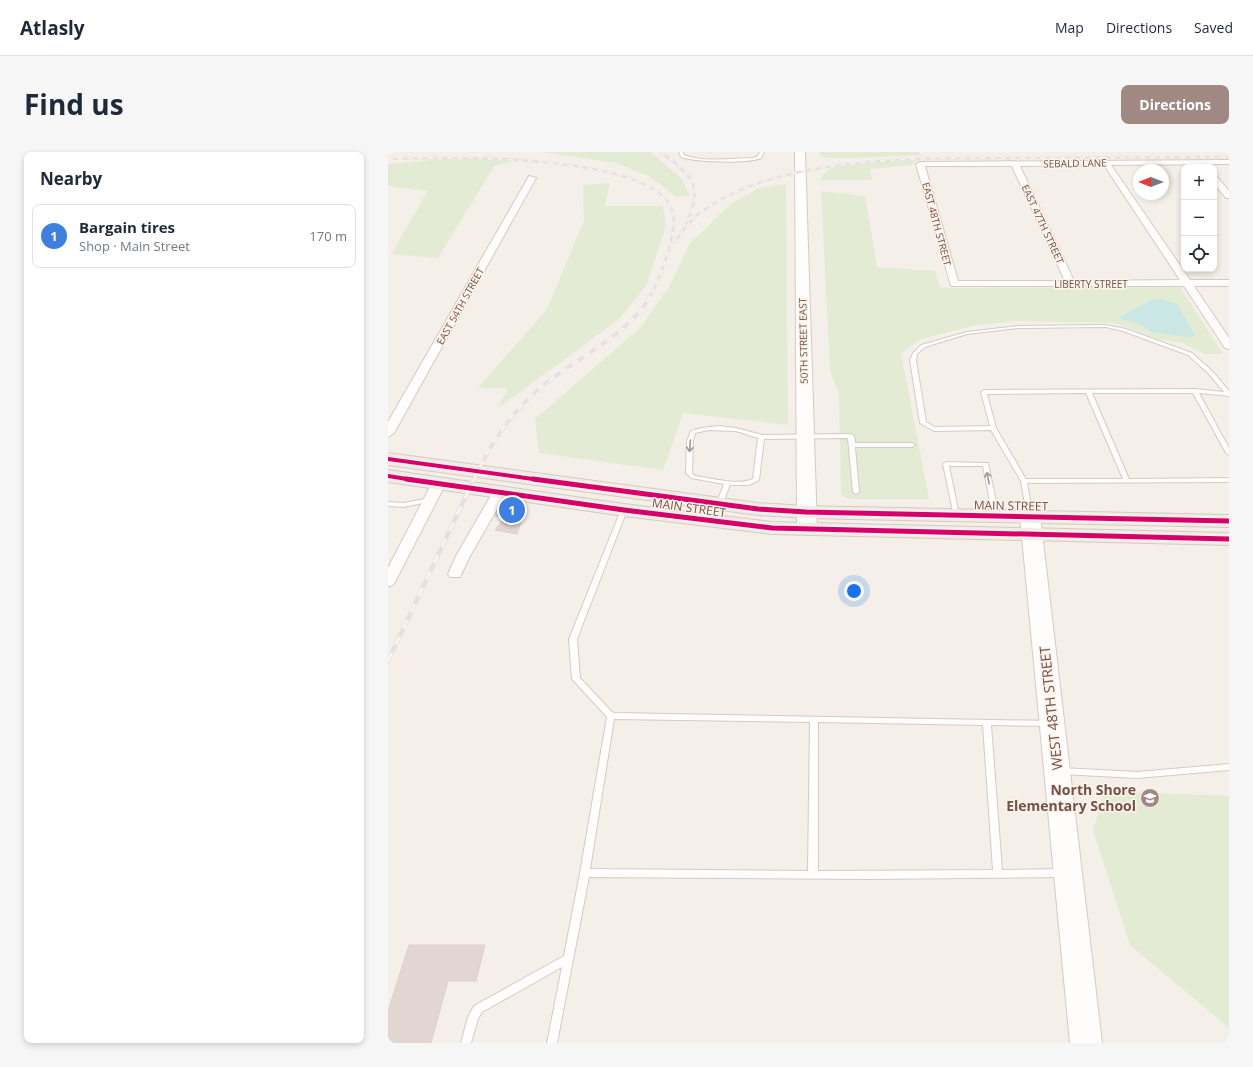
<!DOCTYPE html>
<meta charset="utf-8">
<style>
:root{--surface:#fff;--page:#f6f6f7;--text:#1f2937;--muted:#747a83;--line:#e0e1e3;--accent:#9f8982}
body{margin:0;font-family:"Open Sans",sans-serif;background:var(--page);color:var(--text)}
.controls{position:absolute;right:12px;top:12px;display:grid;overflow:hidden;border-radius:8px;box-shadow:0 2px 6px #0003}
.controls button{width:36px;height:36px;display:grid;place-items:center;padding:0;border:0;border-bottom:1px solid var(--line);background:var(--surface);color:var(--text);font:20px sans-serif}
.compass{position:absolute;left:745px;top:12px;width:36px;height:36px;border-radius:50%;background:var(--surface);box-shadow:0 2px 6px #0003;rotate:270deg}
.you{position:absolute;left:466px;top:439px;width:14px;height:14px;margin:-10px;border:3px solid #fff;border-radius:50%;background:#1a73e8;box-shadow:0 0 0 6px #1a73e833}
.badge{display:grid;place-items:center;width:26px;height:26px;border-radius:50%;background:var(--accent);color:#fff;font-size:13px;font-weight:700}
.pin{position:absolute;translate:-50% -50%;border:2px solid #fff;box-shadow:0 1px 4px #0006}
.list{margin:0;padding:0;list-style:none}
h2{display:flex;justify-content:space-between;align-items:center;height:52px;margin:0;padding:0 16px;font-size:17px}
h2 small{font-size:13px;font-weight:400;color:var(--muted)}
.list li{display:grid;grid-template-columns:26px 1fr auto;gap:12px;align-items:center;box-sizing:border-box;height:64px;margin:0 8px 8px;padding:0 8px;border:1px solid var(--line);border-radius:8px}
.list b{display:block;font-size:15px;white-space:nowrap}
.list p{margin:0;font-size:13px;white-space:nowrap;color:var(--muted)}
.list em{font-size:13px;font-style:normal;color:var(--muted)}
.icon{flex:none;width:22px;height:22px;fill:none;stroke:currentColor;stroke-width:2;stroke-linecap:round;stroke-linejoin:round}
.map{position:relative;flex:none;width:841px;height:891px;overflow:hidden;border-radius:8px}
header{display:flex;align-items:center;gap:24px;box-sizing:border-box;height:56px;padding:0 20px;background:var(--surface);border-bottom:1px solid var(--line)}
header strong{font-size:19px}
nav{display:flex;gap:22px;margin-inline-start:auto;font-size:14px}
.intro{display:flex;align-items:center;justify-content:space-between;box-sizing:border-box;height:96px;padding:0 24px}
h1{margin:0;font-size:28px}
.button{padding:10px 18px;border-radius:8px;background:var(--accent);color:#fff;font-size:14px;font-weight:700}
main{display:flex;gap:24px;padding:0 24px}
aside{flex:1;background:var(--surface);border-radius:8px;box-shadow:0 2px 6px #0003}
.map>svg:first-child{display:block}
.green{fill:#e4ebd4;fill-rule:evenodd}
.water{fill:#cbe7e5}
.building{fill:#e1d6d1;stroke:#ded1cb}
.lines{fill:none;stroke-linecap:round;stroke-linejoin:round}
.lane-casing{stroke:#d4cac6;stroke-width:2}
.street-casing{stroke:#d4cac6;stroke-width:2}
.secondary-casing{stroke:#d4cac6;stroke-width:2}
.primary-casing{stroke:#d4cac5;stroke-width:2}
.lane{fill:#fefdfc;fill-rule:evenodd}
.street{fill:#fefdfc;fill-rule:evenodd}
.secondary{fill:#fefdfc;fill-rule:evenodd}
.primary{fill:#f1ebe5;fill-rule:evenodd}
.rail-far2-casing{stroke:#e3e1e4;stroke-width:2.5}
.rail-far1-casing{stroke:#e3e1e4;stroke-width:3.5}
.rail-casing{stroke:#e3e1e4;stroke-width:4.5}
.rail-far2{stroke:#fef3e9;stroke-width:1.5;stroke-dasharray:5;stroke-linecap:butt}
.rail-far1{stroke:#fef3e9;stroke-width:2.5;stroke-dasharray:7;stroke-linecap:butt}
.rail{stroke:#fef3e9;stroke-width:3;stroke-dasharray:9;stroke-linecap:butt}
.cycleway-far1-casing{stroke:#fef3e9;stroke-width:6}
.cycleway-casing{stroke:#fef3e9;stroke-width:8}
.cycleway-far1{stroke:#d6006c;stroke-width:4}
.cycleway{stroke:#d6006c;stroke-width:5}
.oneway{stroke:#a99692}
.labels{text-anchor:middle;stroke-width:3;stroke-linejoin:round;paint-order:stroke}
.far-street-label{font-size:10px;fill:#71524b;stroke:#fef3e9}
.street-label{font-size:12px;fill:#71524b;stroke:#fef3e9}
.near-street-label{font-size:14px;fill:#71524b;stroke:#fef3e9}
.near-poi-label{font-size:14px;font-weight:bold;fill:#71524b;stroke:#fef3e9;text-anchor:end}
</style>
<header>
<strong>Atlasly</strong>
<nav><a>Map</a><a>Directions</a><a>Saved</a></nav>
</header>
<div class="intro"><h1>Find us</h1><a class="button">Directions</a></div>
<main>
<aside>
<h2>Nearby<small></small></h2>
<ul class="list">
<li><span class="badge" style="background:#3f7fe0">1</span><div><b>Bargain tires</b><p>Shop · Main Street</p></div><em>170 m</em></li>
</ul>
</aside>
<div class="map">
<svg width="841" height="891" viewBox="0 0 841 891">
<rect width="100%" height="100%" fill="#f5efe9"/>
<path class="green" d="M154 0H263L294 27 302 44 288 45 261 24 228 11Z
M432 0H530L534 3 460 6 433 5Z
M77 5 138 6 106 14 50 106 3 102 40 39 0 34V12Z
M526 8 527 11 523 13 482 17 484 28H432C434 25 437 20 440 18 455 8 507 9 526 8Z
M222 31 217 54H275L278 74 258 134 230 168 110 256 120 236H90L159 157 196 69 195 33Z
M398 32 400 273 295 261 275 318 151 301 147 267 253 175 281 135 302 91 343 52 371 36Z
M433 39 477 44 489 115 547 119 552 136 792 135 835 202H817L794 191 771 187 726 171 631 169 589 173 533 187 513 201 541 347H463L453 343 451 243 442 218ZM765 147H774L766 181 748 171 732 167 731 165Z
M717 639 841 644V876L742 793 705 678Z"/>
<path class="water" d="M765 147H774L789 152 807 183 801 185 766 181 748 171 732 167 731 165Z"/>
<path class="building" d="M114 352 138 356 129 382 107 378 117 365 107 364Z
M21 793H97L88 829H60L43 891H0V859Z"/>
<g class="lines">
<defs>
<path id="lane" d="M291 0H295L296 3C317 11 344 6 366 6L370 4 372 0H376L373 6C358 12 308 10 293 5Z
M718 173 738 177 804 201 825 220 841 239V244L811 241 841 296V303L838 301 805 241H704L741 327 841 326V330L639 331 645 364 642 366 639 364 633 329 603 278 546 279 532 271 522 208 525 201 533 193 579 180 631 174ZM718 175 735 179 800 203 821 222 836 240 807 237 596 238 593 240 602 274 547 275 538 270 528 208 529 202 537 195 579 182 631 176ZM698 241 735 327H638L608 276 599 242Z
M330 274 348 276 374 283 463 282 466 284 467 291H524L527 293 524 295H467L471 340 468 342 465 340 460 286 376 287 371 328 361 333H342L334 353 331 355 328 353 336 332 303 326 298 321 299 289 303 279 313 276ZM321 278 348 279 370 286 365 327C349 334 324 326 307 324L304 321 305 289 307 281Z
M558 310 600 311 611 364 610 365 608 366 605 364 595 314H561L571 363 570 364H566L555 312Z
M42 346 44 347 45 348 44 349 16 355 0 354V350L16 351Z
M236 356 239 358 189 487 192 526 225 561 664 569 665 571 664 573 661 574 603 573 614 718 674 717 677 718 679 721 677 724 674 725 482 727 201 725 169 891H159L174 815 94 860 90 867 83 891H73L80 865 86 854 176 804 192 721 219 565 184 527 181 487 233 358ZM226 567 422 570 420 719 202 717ZM430 570 595 573 605 718 430 719Z
M841 612V618L749 626 674 622 671 621 670 619 671 617 674 616 749 620Z"/>
<path id="street" d="M841 8V12L723 13 802 128H841V134H806L841 186V197L837 196 796 134H563L528 12 532 10ZM716 13 792 128 686 129 632 14ZM537 14H624L677 129H570Z
M141 24 148 26 6 281 0 285V270Z
M826 25H829L841 39V46H838L826 32Z
M51 327 58 331 7 430 5 433 0 435V416L44 331Z
M112 336 117 337 119 340 82 404 72 425H62L60 422 68 404 105 340 107 337Z"/>
<path id="secondary" d="M407 0H417L429 377 426 381 419 383 412 381 409 377Z
M642 358 649 360 652 364 714 891H682L632 364 635 360Z"/>
<path id="primary" d="M0 301 370 351 418 354 841 363V375L418 366 370 363 0 313Z
M0 318 236 352 384 370 841 381V393L384 382 236 364 0 330Z"/>
</defs>
<use href="#lane" class="lane-casing"/>
<use href="#street" class="street-casing"/>
<use href="#secondary" class="secondary-casing"/>
<use href="#primary" class="primary-casing"/>
<use href="#lane" class="lane"/>
<use href="#street" class="street"/>
<use href="#secondary" class="secondary"/>
<use href="#primary" class="primary"/>
<defs>
<path id="rail-far2" d="M273 0C303 23 317 33 298 71
M0 7C54 5 270 0 285 61 290 81 272 123 264 142
M286 91C292 82 299 73 307 65 383 0 550 6 647 6 712 6 776 5 841 5"/>
<path id="rail-far1" d="M86 328C103 289 125 257 158 231 191 205 246 179 264 141"/>
<path id="rail" d="M0 509 86 327"/>
</defs>
<use href="#rail-far2" class="rail-far2-casing"/>
<use href="#rail-far1" class="rail-far1-casing"/>
<use href="#rail" class="rail-casing"/>
<use href="#rail-far2" class="rail-far2"/>
<use href="#rail-far1" class="rail-far1"/>
<use href="#rail" class="rail"/>
<defs>
<path id="cycleway-far1" d="M0 307 152 328
M0 324 25 328"/>
<path id="cycleway" d="M18 327 236 358 384 376 841 387
M145 327 370 357 418 360 841 369"/>
</defs>
<use href="#cycleway-far1" class="cycleway-far1-casing"/>
<use href="#cycleway" class="cycleway-casing"/>
<use href="#cycleway-far1" class="cycleway-far1"/>
<use href="#cycleway" class="cycleway"/>
</g>
<defs><path id="oneway-shaft" d="M-6 0H5M1.5-3L5.5 0L1.5 3" fill="none" stroke-width="1.6" stroke-linecap="round" stroke-linejoin="round"/></defs>
<g class="oneway">
<use href="#oneway-shaft" transform="translate(302 294) rotate(94)"/>
<use href="#oneway-shaft" transform="translate(600 326) rotate(-101)"/>
</g>
<defs>
<symbol id="school-disc" viewBox="-11 -11 22 22"><circle r="9.5" fill="#9f8982" stroke="#fef3e9"/><path d="M0-5L7-2L0 1L-7-2ZM-4 1L0 2.5L4 1V4Q0 6-4 4Z" fill="#fff"/></symbol>
</defs>
<g fill-rule="evenodd">
<use href="#school-disc" x="751" y="635" width="22" height="22"/>
</g>
<g class="labels">
<g class="far-street-label">
<text transform="translate(687 11) rotate(-1)" y="4">SEBALD LANE</text>
<text transform="translate(549 72) rotate(75)" y="4">EAST 48TH STREET</text>
<text transform="translate(655 72) rotate(65)" y="4">EAST 47TH STREET</text>
<text x="703" y="136">LIBERTY STREET</text>
<text transform="translate(72 154) rotate(-61)" y="4">EAST 54TH STREET</text>
<text transform="translate(415 189) rotate(-91)" y="4">50TH STREET EAST</text>
</g>
<g class="street-label">
<text transform="translate(623 354) rotate(1)" y="4">MAIN STREET</text>
<text transform="translate(301 356) rotate(8)" y="4">MAIN STREET</text>
</g>
<g class="near-street-label">
<text transform="translate(663 556) rotate(-96)" y="5">WEST 48TH STREET</text>
</g>
<g class="near-poi-label">
<text x="748" y="643">North Shore<tspan x="748" dy="16">Elementary School</tspan></text>
</g>
</g>
</svg>
<div class="controls">
<button>+</button>
<button>−</button>
<button><svg class="icon" aria-label="locate" viewBox="0 0 24 24"><circle cx="12" cy="12" r="6"/><path d="M12 2v4M12 18v4M2 12h4M18 12h4"/></svg></button>
</div>
<svg class="compass" viewBox="-18 -18 36 36"><path d="M0-13l5 13h-10z" fill="#e53935"/><path d="M0 13l5-13h-10z" fill="#747a83"/></svg>
<div class="you"></div>
<div class="pin badge" style="left:124px;top:358px;background:#3f7fe0">1</div>
</div>
</main>
